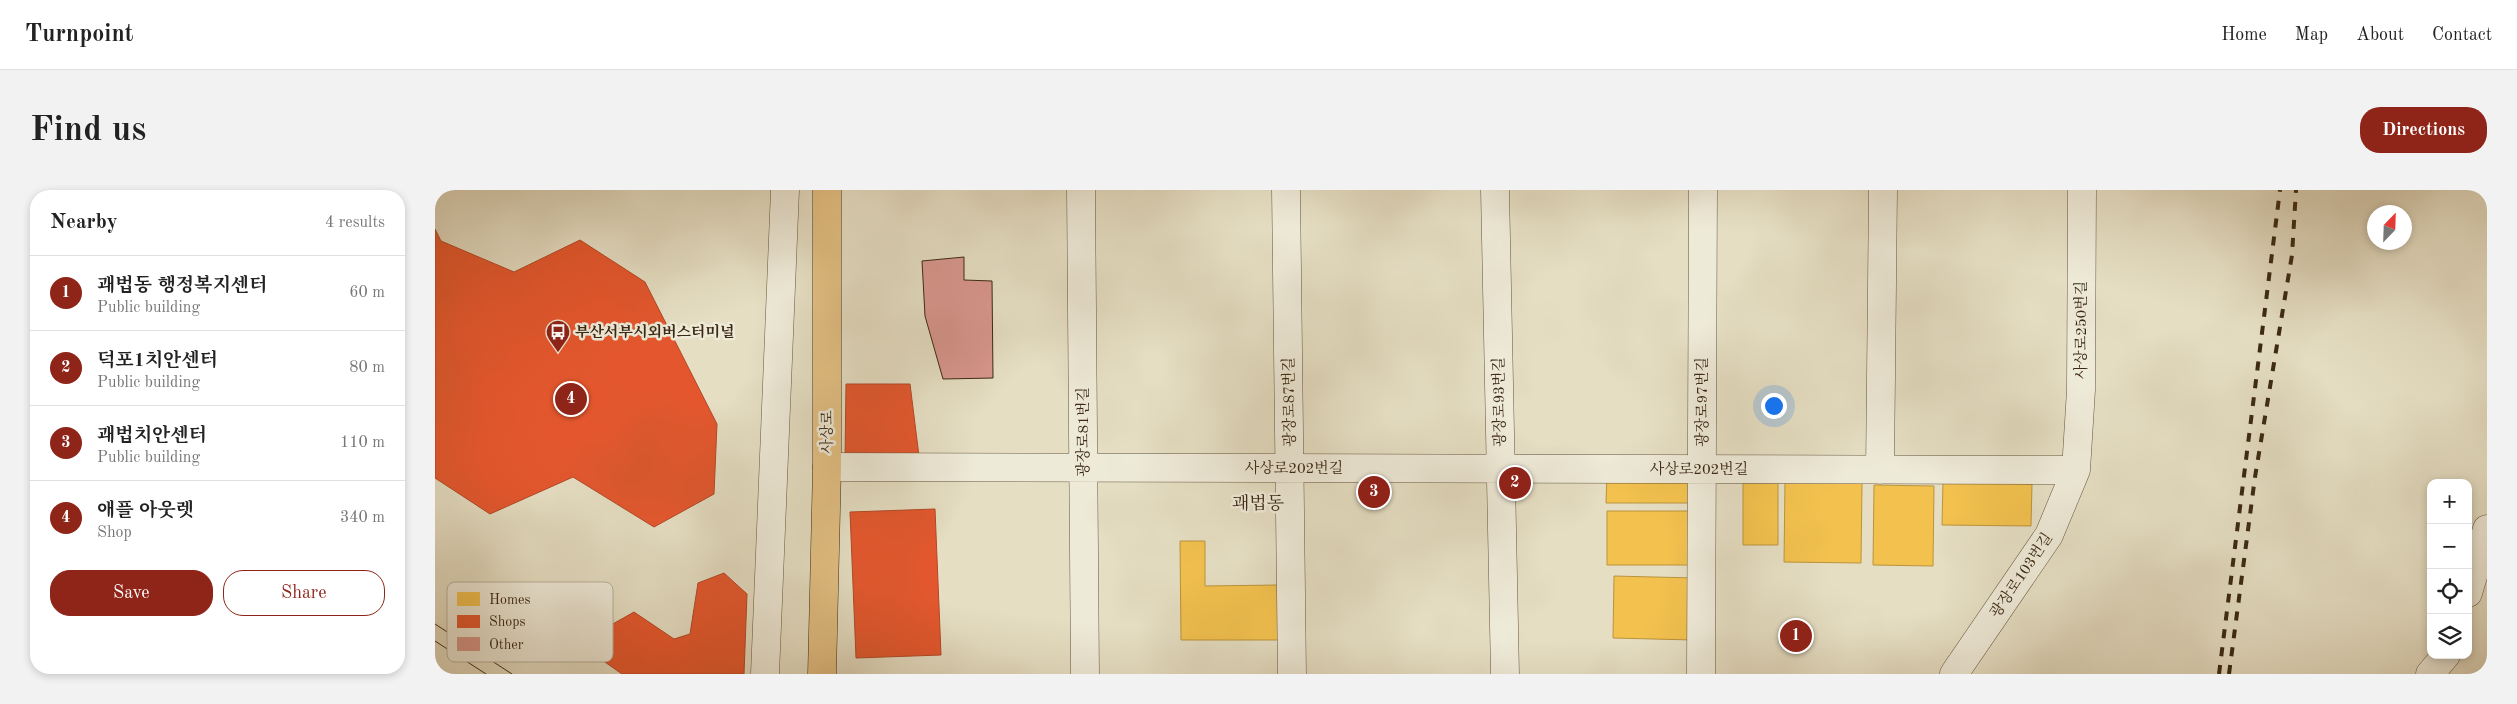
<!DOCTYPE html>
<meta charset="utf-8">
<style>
:root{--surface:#fff;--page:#f2f2f2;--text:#222;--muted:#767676;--line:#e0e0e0;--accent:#8f2418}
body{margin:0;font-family:"Old Standard TT","Noto Serif KR",serif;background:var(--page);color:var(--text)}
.controls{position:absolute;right:15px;bottom:15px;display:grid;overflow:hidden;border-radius:10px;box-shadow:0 2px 8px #0003}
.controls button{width:45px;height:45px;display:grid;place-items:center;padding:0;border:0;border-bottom:1px solid var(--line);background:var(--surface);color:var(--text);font:25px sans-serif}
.compass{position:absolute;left:1932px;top:15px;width:45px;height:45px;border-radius:50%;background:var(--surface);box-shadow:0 2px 8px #0003;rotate:23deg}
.you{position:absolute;left:1338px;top:215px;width:18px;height:18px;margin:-12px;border:4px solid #fff;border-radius:50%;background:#1a73e8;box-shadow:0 0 0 8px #1a73e833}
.badge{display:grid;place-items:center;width:32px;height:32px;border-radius:50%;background:var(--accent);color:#fff;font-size:16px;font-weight:700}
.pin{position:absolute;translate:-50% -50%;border:2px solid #fff;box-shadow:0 1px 5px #0006}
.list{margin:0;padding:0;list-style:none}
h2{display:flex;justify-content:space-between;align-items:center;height:65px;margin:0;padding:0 20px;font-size:21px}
h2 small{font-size:16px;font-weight:400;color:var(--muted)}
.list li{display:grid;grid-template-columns:32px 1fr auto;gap:15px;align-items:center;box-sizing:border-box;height:75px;padding:0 20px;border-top:1px solid var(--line)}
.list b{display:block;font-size:19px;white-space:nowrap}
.list p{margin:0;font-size:16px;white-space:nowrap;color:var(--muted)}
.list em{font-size:16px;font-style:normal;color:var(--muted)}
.actions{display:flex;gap:10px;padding:15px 20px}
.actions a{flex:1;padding:11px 0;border:1px solid var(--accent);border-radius:20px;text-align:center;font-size:18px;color:var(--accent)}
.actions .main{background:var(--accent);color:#fff}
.icon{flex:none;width:28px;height:28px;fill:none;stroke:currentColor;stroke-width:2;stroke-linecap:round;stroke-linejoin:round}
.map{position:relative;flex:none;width:2052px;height:484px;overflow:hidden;border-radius:20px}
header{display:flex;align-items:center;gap:30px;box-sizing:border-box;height:70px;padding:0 25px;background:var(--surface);border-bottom:1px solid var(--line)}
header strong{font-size:24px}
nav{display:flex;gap:28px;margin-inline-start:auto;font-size:18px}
.intro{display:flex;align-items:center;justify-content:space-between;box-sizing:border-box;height:120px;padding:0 30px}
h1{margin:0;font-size:35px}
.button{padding:12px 22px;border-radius:20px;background:var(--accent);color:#fff;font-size:18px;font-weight:700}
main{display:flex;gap:30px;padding:0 30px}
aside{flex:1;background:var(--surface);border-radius:20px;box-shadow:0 2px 8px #0003}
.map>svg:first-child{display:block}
.homes{fill:#f2c14e;stroke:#bb933d}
.shops{fill:#e4572e;stroke:#b14926}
.building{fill:#d8968d;stroke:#3b2914}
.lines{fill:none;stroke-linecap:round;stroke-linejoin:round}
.minor-casing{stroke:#665640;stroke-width:29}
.major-casing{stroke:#3b2914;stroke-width:29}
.minor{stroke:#eeead8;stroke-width:28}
.major{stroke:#e2bf82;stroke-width:28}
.tram{stroke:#3b2914;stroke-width:1}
.rail{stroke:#3b2914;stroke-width:4;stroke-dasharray:9 9;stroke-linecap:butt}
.labels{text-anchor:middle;stroke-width:5;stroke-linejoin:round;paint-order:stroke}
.street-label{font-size:15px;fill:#3b2914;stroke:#eeead8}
.poi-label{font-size:15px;font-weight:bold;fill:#3b2914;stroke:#eeead8;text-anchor:start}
.quarter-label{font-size:18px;fill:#3b2914;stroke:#eeead8}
.key{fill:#eeead8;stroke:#b8b09d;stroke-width:1}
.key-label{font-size:14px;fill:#3b2914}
</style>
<header>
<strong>Turnpoint</strong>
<nav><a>Home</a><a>Map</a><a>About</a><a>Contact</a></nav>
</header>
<div class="intro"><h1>Find us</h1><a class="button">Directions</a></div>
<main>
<aside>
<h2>Nearby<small>4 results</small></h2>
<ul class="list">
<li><span class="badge">1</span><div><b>괘법동 행정복지센터</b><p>Public building</p></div><em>60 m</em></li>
<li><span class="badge">2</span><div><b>덕포1치안센터</b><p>Public building</p></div><em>80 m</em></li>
<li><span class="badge">3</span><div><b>괘법치안센터</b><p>Public building</p></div><em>110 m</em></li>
<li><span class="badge">4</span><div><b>애플 아웃렛</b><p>Shop</p></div><em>340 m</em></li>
</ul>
<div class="actions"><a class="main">Save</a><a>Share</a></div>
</aside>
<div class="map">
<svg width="2052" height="484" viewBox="0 0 2052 484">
<rect width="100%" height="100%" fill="#e5dec3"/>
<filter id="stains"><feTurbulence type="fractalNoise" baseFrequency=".004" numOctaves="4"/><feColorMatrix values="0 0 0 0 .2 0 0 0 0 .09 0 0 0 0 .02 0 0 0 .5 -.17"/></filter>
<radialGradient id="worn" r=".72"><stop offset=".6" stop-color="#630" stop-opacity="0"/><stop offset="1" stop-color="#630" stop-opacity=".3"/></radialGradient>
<path class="homes" d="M1172 283 1259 284V313H1171Z
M1350 292 1427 293 1426 373 1349 372Z
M1508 292 1597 294 1596 336 1507 335Z
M1308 293H1343V355H1308Z
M1439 295 1499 296 1498 376 1438 375Z
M1172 321H1258V375H1172Z
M745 351H770V396L843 395 844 450H746Z
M1179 386 1260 388 1258 450 1178 448Z"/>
<path class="shops" d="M0 39 6 51 79 82 145 50 210 92 282 234 279 304 219 337 138 287 55 324 0 288Z
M411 194H475L485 274 410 270Z
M500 319 506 465 421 468 415 322Z
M289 383 312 404 309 484H187L167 470 169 439 199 422 239 449 255 444 263 393Z"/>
<path class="building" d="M529 67V90L557 91 558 188 508 189 490 126 487 71Z"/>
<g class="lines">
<defs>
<path id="minor" d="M646 0 650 484
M851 0 857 484
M1060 0 1070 484
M392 277 1641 280
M1445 280 1448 0
M2033 403 2052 339
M330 484 350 0
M1266 484 1268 0
M1519 484 1614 345 1641 280 1646 200 1647 0
M1995 484 2011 465"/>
<path id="major" d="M387 484 392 277V0"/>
</defs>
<use href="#minor" class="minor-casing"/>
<use href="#major" class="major-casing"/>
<use href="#minor" class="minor"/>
<use href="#major" class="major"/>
<path class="tram" d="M0 434 77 484
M0 451 51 484"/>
<path class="rail" d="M1784 484 1845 0
M1794 484 1820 287 1857 65 1861 0"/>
</g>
<defs>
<symbol id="bus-pin" viewBox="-11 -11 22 30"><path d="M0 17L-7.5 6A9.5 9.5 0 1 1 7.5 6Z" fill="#8f2418" stroke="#eeead8"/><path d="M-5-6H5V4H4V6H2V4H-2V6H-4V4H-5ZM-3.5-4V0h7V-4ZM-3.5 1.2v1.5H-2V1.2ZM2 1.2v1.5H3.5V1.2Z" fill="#fff"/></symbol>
</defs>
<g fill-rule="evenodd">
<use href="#bus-pin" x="109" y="128" width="28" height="38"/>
</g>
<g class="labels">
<g class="street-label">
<text transform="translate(1646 140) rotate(-90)" y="5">사상로250번길</text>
<text transform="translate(854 212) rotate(-91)" y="5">광장로87번길</text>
<text transform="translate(1064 212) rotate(-91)" y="5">광장로93번길</text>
<text transform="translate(1267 212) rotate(-90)" y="5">광장로97번길</text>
<text transform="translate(392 242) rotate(-90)" y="5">사상로</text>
<text transform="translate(648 242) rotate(-90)" y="5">광장로81번길</text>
<text x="859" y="283">사상로202번길</text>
<text x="1264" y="284">사상로202번길</text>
<text transform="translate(1586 385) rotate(-56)" y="5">광장로103번길</text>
</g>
<g class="poi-label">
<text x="140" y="147">부산서부시외버스터미널</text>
</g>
<g class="quarter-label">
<text x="823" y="319">괘법동</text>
</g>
</g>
<rect x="12" y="392" width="166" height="80" rx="8" class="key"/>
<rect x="22" y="402" width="23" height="14" fill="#f2c14e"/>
<rect x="22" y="425" width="23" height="13" fill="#e4572e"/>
<rect x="22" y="447" width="23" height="14" fill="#d8968d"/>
<g class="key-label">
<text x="54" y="414">Homes</text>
<text x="54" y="436">Shops</text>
<text x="54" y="459">Other</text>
</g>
<rect width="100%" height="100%" filter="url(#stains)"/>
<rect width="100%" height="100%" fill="url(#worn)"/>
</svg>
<div class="controls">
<button>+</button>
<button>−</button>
<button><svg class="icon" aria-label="locate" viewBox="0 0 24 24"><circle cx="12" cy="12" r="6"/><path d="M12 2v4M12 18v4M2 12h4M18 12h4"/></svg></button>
<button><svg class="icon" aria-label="layers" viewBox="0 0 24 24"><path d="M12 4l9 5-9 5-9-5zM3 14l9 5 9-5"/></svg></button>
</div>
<svg class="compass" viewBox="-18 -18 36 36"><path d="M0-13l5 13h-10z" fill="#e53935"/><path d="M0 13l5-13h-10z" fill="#767676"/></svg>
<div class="you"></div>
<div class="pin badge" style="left:1361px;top:446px">1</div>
<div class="pin badge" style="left:1080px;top:293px">2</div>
<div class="pin badge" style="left:939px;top:302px">3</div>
<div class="pin badge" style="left:136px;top:209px">4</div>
</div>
</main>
